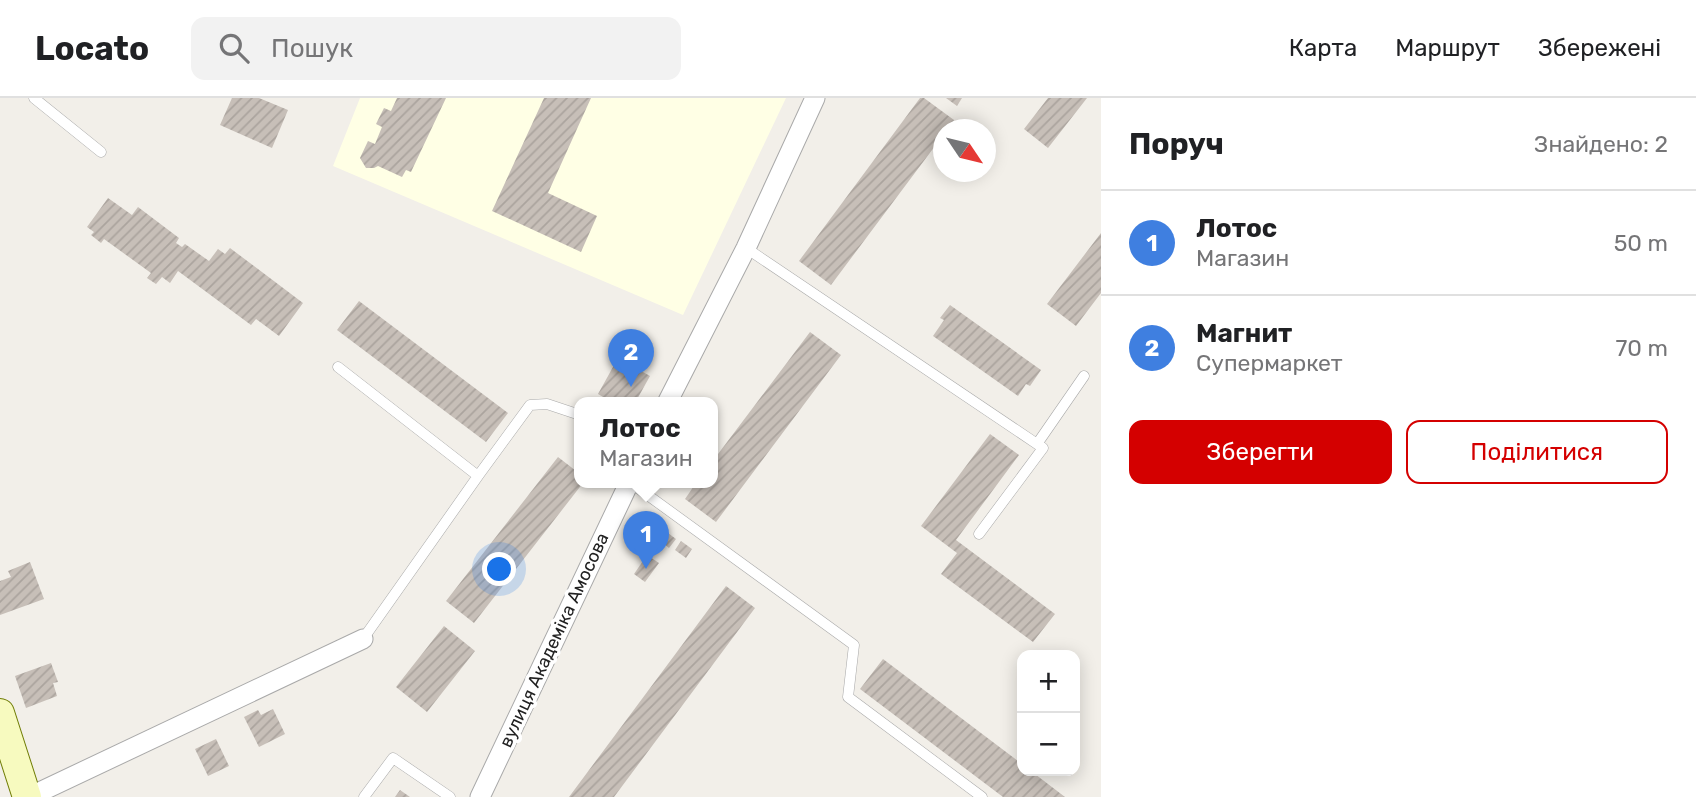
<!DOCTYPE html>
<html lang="uk">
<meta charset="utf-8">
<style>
:root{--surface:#fff;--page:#f2f2f2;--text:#202124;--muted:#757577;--line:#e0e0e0;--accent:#d40000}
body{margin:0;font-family:Rubik,sans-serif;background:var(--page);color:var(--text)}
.controls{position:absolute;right:21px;bottom:21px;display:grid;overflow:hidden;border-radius:14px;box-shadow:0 4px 18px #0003}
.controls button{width:63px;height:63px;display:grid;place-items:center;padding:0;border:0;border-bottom:2px solid var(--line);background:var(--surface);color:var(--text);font:35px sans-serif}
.compass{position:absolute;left:933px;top:21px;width:63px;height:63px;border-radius:50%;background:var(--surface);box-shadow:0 4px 18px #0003;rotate:125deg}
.you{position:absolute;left:500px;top:472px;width:24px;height:24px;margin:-18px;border:5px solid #fff;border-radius:50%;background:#1a73e8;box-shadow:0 0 0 10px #1a73e833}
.badge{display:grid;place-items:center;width:46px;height:46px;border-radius:50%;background:var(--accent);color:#fff;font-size:23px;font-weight:700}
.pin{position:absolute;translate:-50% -58px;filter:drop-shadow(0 2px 4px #0008)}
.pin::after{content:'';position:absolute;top:37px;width:24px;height:21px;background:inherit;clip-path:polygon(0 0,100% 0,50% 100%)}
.popup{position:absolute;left:574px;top:299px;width:144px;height:91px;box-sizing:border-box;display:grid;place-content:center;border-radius:14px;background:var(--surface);filter:drop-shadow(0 2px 5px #0005);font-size:23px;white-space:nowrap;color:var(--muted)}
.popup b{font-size:26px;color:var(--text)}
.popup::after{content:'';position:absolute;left:50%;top:100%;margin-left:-14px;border:14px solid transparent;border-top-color:var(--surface)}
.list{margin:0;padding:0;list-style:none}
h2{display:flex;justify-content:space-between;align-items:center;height:91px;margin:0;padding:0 28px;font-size:30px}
h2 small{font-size:23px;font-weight:400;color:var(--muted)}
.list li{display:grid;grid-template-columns:46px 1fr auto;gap:21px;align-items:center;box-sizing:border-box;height:105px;padding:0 28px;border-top:2px solid var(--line)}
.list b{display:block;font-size:26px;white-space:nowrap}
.list p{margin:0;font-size:23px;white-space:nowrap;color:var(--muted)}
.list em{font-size:23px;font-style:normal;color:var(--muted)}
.actions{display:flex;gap:14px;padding:21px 28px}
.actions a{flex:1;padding:16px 0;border:2px solid var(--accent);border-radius:14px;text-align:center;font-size:24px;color:var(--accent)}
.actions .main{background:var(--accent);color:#fff}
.icon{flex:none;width:38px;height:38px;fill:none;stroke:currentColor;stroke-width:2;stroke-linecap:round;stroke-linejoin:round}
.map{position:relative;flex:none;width:1101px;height:699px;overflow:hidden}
header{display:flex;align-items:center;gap:42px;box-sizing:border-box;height:98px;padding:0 35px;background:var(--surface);border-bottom:2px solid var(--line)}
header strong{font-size:33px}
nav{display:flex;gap:38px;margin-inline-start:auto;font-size:24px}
.search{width:490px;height:63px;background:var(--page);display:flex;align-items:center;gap:18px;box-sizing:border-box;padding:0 24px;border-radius:14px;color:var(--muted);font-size:26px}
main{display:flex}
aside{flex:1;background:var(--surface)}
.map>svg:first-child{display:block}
.education{fill:#ffffe5}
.building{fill:url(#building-hatch)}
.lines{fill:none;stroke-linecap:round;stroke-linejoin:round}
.lane-casing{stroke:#a9a9a9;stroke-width:11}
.street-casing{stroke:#a9a9a9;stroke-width:21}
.secondary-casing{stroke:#707d05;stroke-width:30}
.lane{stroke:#fff;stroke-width:10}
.street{stroke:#fff;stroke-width:19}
.secondary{stroke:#f7fabf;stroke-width:28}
.labels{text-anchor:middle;stroke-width:7;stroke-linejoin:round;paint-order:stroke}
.street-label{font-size:18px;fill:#222;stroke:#fff}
</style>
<header>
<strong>Locato</strong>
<div class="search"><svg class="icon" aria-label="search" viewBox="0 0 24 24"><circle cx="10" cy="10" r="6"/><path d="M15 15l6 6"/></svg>Пошук</div>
<nav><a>Карта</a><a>Маршрут</a><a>Збережені</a></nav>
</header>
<main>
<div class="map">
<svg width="1101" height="699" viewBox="0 0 1101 699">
<defs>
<pattern id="building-hatch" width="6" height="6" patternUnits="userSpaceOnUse" patternTransform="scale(1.75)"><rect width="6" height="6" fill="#c7bfb8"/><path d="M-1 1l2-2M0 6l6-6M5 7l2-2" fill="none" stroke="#aba49e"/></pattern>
</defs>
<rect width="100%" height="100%" fill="#f2efe9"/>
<path class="education" d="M360 0H786L683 217 333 68Z"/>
<path class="building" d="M232 0H259L288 12 272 50 220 27Z
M397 0H446L411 74 406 72 402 79 378 68 374 70H366L360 60 368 43 375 46 382 29 376 26 384 10 391 13Z
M544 0H591L548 95 597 118 581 154 492 113Z
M920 0H924L954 22 947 32H944V36L831 187 799 163Z
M946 0H962L957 8Z
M1048 0H1087L1048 50 1024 31Z
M108 100 132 117 138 109 179 140 176 145 182 149 185 146 209 163 218 151 225 156 230 150 303 205 279 238 256 221 251 227 178 173 170 185 162 179 156 186 147 180 151 175 104 141 101 145 91 137 94 134 87 129Z
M1101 135V195L1076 228 1047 206Z
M359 203 508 315 486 344 337 232Z
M950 207 1041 272 1030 288 1026 286 1018 298 933 238 944 222 940 220Z
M810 234 841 257 716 424 685 401 696 385H712V364Z
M618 260 650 278 635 305H613L598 296Z
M990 336 1019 357 956 442 1055 516 1033 544 941 476 957 455 921 428Z
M558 359 580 376V385H583L474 525 446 503Z
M664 432 676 441 669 450 658 441Z
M681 443 692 451 686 460 675 452Z
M647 457 659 465 645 484 634 476Z
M30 464 44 501 0 517V483L11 479 8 473Z
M726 488 755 510 614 699H569Z
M444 528 475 553 427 614 396 589Z
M883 561 1022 666V673H1031L1065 699H1003L860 591Z
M51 565 58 584 53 585 57 598 26 610 15 578Z
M273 611 285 636 259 649 244 619 258 612 261 617Z
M216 641 229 668 208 678 195 651Z
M400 692 410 699H395Z"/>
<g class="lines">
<defs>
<path id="lane" d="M34 0 101 54
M746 150 1043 350 979 436
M338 269 478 378 530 307 547 306 580 317
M1037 346 1084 278
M631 385 854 547 848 599 982 699
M363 541 478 378
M364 699 393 660 450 699"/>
<path id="street" d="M667 305 746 150 815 0
M29 699 363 541
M480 699 629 385"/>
<path id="secondary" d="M0 615 27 699"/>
</defs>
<use href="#lane" class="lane-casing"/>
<use href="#street" class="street-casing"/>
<use href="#secondary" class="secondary-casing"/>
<use href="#lane" class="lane"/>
<use href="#street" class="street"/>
<use href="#secondary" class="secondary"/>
</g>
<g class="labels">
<g class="street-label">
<text transform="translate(554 542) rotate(-65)" y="6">вулиця Академіка Амосова</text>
</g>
</g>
</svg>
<div class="controls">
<button>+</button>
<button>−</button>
</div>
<svg class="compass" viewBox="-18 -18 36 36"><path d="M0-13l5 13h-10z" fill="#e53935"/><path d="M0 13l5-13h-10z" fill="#757577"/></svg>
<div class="you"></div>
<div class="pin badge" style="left:646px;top:471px;background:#3f7fe0">1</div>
<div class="popup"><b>Лотос</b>Магазин</div>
<div class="pin badge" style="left:631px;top:289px;background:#3f7fe0">2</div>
</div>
<aside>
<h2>Поруч<small>Знайдено: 2</small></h2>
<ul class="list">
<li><span class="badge" style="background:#3f7fe0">1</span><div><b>Лотос</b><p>Магазин</p></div><em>50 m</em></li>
<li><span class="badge" style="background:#3f7fe0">2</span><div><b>Магнит</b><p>Супермаркет</p></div><em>70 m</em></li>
</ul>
<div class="actions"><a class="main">Зберегти</a><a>Поділитися</a></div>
</aside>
</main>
